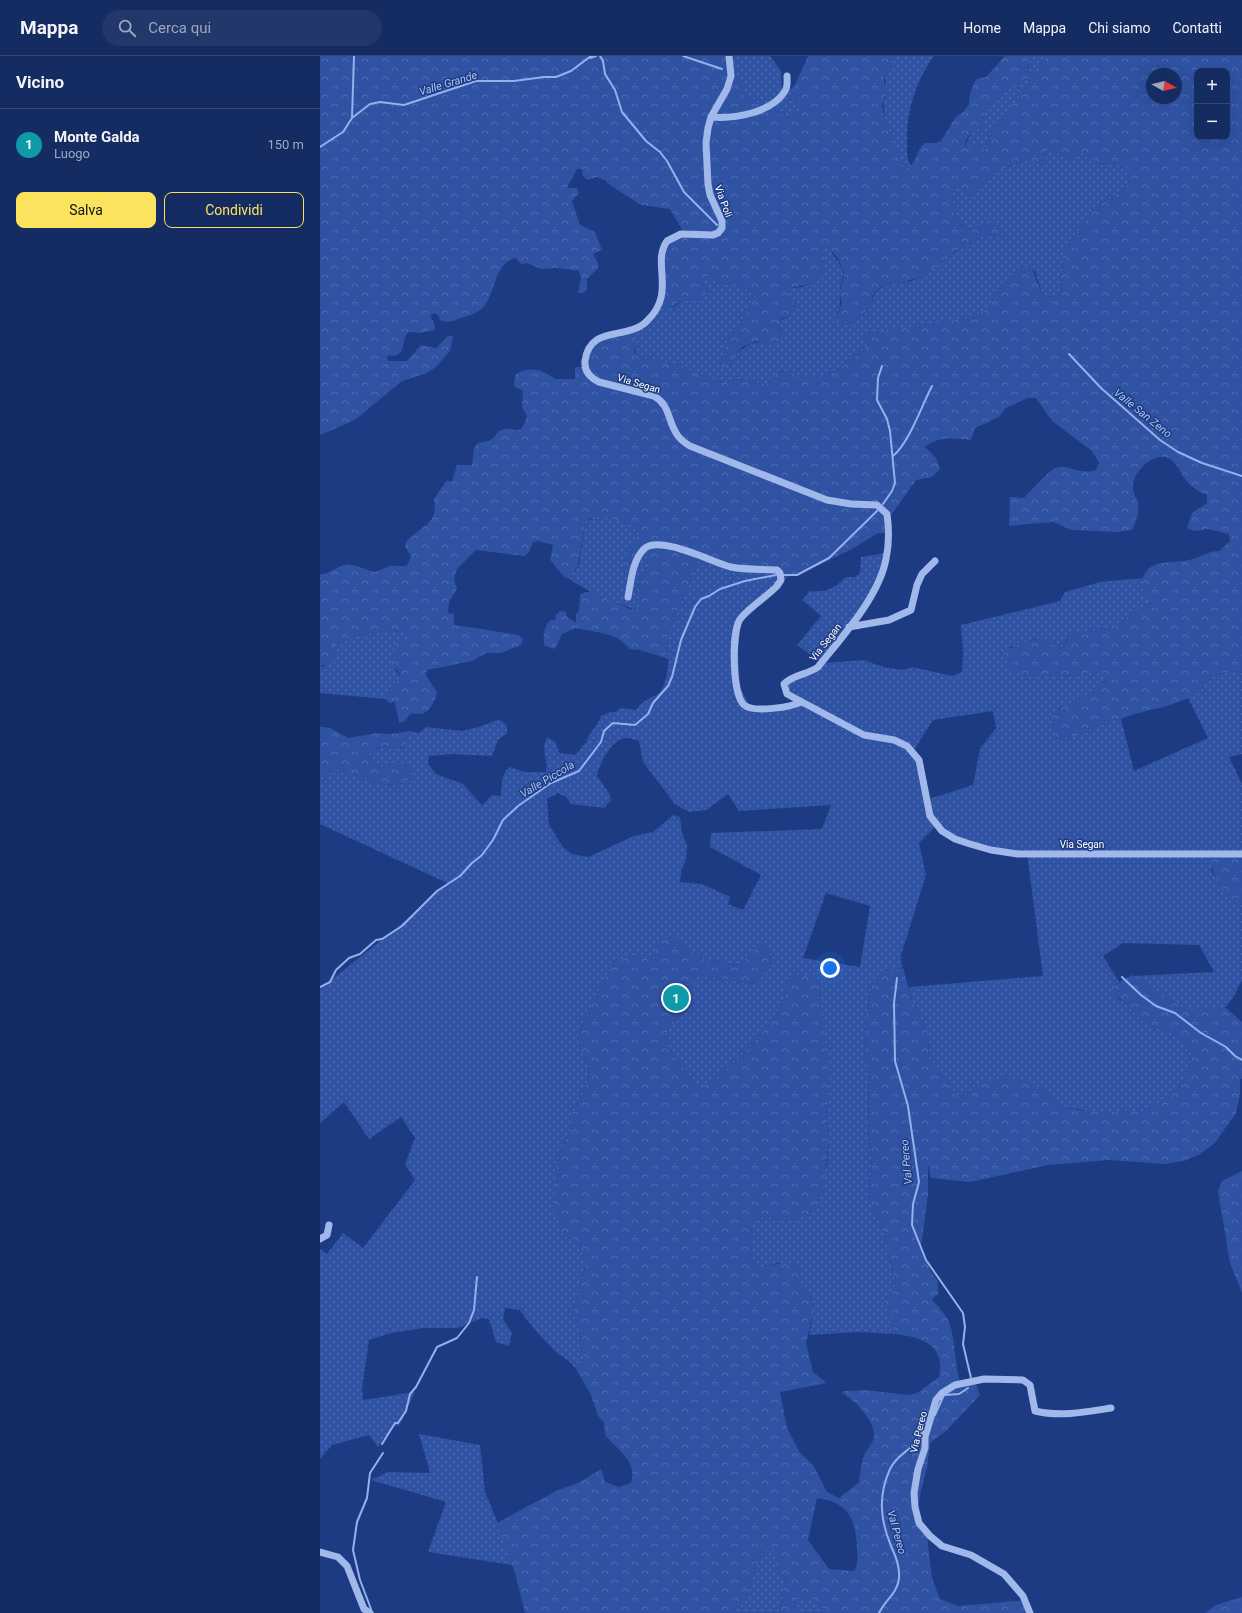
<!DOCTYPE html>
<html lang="it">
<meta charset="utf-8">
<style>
:root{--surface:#152c62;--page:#22386b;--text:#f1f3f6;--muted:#9da7be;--line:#344877;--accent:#fbe35e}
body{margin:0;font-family:Roboto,sans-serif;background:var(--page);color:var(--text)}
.controls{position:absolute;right:12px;top:12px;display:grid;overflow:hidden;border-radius:8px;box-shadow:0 4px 16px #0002}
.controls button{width:36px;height:36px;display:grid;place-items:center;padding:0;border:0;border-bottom:1px solid var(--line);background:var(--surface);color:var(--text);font:20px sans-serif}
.compass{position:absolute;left:826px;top:12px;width:36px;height:36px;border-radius:50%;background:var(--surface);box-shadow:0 4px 16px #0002;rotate:98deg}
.you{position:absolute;left:510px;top:912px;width:14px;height:14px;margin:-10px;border:3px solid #fff;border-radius:50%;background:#1a73e8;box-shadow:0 0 0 6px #1a73e833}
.badge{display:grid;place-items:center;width:26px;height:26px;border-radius:50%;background:var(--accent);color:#fff;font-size:13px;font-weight:700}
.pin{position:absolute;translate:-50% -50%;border:2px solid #fff;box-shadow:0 1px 4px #0006}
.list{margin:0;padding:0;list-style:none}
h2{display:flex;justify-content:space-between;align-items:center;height:52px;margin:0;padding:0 16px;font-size:17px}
h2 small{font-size:13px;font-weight:400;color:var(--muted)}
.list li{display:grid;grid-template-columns:26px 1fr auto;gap:12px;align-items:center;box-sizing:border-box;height:72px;padding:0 16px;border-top:1px solid var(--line)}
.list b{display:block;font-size:15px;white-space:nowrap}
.list p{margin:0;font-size:13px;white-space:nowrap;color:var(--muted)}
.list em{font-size:13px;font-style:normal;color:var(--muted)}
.actions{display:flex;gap:8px;padding:12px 16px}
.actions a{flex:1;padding:9px 0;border:1px solid var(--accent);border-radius:8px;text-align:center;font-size:14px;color:var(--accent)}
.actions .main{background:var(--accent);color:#111}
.icon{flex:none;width:22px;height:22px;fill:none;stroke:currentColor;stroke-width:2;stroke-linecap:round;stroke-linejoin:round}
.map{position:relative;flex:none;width:922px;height:1557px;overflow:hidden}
header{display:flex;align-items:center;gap:24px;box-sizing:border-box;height:56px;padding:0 20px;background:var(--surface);border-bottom:1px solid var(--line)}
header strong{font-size:19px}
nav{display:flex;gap:22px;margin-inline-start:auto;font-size:14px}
.search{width:280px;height:36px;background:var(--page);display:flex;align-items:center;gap:10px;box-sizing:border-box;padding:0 14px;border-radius:22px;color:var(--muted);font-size:15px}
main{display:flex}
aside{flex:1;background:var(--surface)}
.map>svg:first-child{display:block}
.green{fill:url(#green-dots);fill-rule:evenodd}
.forest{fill:url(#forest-crowns);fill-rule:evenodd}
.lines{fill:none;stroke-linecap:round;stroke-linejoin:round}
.stream{stroke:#94b1ed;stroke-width:2}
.minor{stroke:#a1b8eb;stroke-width:7}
.labels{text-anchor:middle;stroke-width:3;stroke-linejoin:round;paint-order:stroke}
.street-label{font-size:10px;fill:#fff;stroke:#1c3b83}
.water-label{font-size:11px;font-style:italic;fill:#adc3f2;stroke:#1c3b83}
</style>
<header>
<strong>Mappa</strong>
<div class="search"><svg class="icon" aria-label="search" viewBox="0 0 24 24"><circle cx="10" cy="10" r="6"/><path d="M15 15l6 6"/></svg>Cerca qui</div>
<nav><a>Home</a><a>Mappa</a><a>Chi siamo</a><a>Contatti</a></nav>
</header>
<main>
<aside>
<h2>Vicino<small></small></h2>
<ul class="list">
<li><span class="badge" style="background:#0f9aa8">1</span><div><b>Monte Galda</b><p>Luogo</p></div><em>150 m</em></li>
</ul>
<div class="actions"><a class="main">Salva</a><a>Condividi</a></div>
</aside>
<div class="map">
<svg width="922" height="1557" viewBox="0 0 922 1557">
<defs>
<pattern id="green-dots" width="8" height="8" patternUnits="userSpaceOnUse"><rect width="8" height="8" fill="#2f52a2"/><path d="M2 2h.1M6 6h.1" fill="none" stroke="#4e6cb0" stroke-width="1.8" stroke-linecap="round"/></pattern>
<pattern id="forest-crowns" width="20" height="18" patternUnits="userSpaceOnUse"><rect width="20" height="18" fill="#2f52a2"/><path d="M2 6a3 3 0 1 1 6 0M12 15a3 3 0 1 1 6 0" fill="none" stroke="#4e6cb0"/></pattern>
</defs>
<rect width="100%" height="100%" fill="#1c3b83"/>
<path class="green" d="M407 0H450L461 15 462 36H467L475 29 474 45 481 54 480 59 470 56 466 59 456 55V50L452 48 442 59 437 58 435 45 423 39V28L411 20Z
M569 0H614C596 25 586 56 587 87 587 96 586 103 592 110L582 114 572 90V80L565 66 563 45 566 42C567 27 561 21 572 9Z
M714 0H727L720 10 712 15C710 22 709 28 705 34 700 42 688 51 687 61L675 71 674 76 669 79 665 94 656 89 644 92 652 75 664 65 663 60 684 37C693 29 699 32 707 20 711 13 705 8 714 0Z
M730 92C735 95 748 106 754 102 758 98 759 96 766 96L776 108 792 107 807 112C810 121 812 126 805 133L775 152 754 180 743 199 741 238 727 241H723L715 215 702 210 675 239 670 250 655 261 543 279 548 289C531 304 513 321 489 323 481 323 470 318 462 315L453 320 446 328 419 323 408 326 392 325 378 317 368 314 364 310 316 300 313 274 337 252H353C356 249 359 246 363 244 374 242 382 248 388 233L384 229 383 224 387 220 397 226 418 229 433 237 431 247 416 275 408 283 400 308 411 309C416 294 433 282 447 288L461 274 458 270V265L468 261 477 249 468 243 469 232 483 231 501 222 503 217V190H508C513 194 512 199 516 203 530 220 520 218 520 237 519 247 522 247 517 258L521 271C531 266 546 260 551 249 554 243 553 238 559 233 567 226 586 228 597 223 612 216 621 204 635 196 643 190 652 186 661 180L655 173 645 172 634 160 632 139 634 134 639 131 643 135 655 136C662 123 690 108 705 105 710 104 716 106 721 107L726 100 725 95Z
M278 459 314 469 319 478C318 482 309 497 306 500V514L316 502 327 501C330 514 320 519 318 530 323 537 321 543 320 550L316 554 279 541 249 523 259 509 266 461 271 464 276 463 273 460Z
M382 495 387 497 399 509 448 516 467 521 448 541 429 555 421 567 418 595 420 631 429 648 445 653 479 648 465 629 502 607 477 589 501 560 482 544 490 535C508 536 513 533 526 521H535L540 517 541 501 566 497 559 523 503 607 543 604 564 611 583 614 592 611 632 620 642 616 643 597 641 569 740 545 745 536 780 526 823 522 821 531 827 539V548L802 566 788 573 749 577C747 583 744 592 736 594L734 590 714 583 699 590 689 591 705 621H744L774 616 786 619V623C774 637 755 647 738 653L737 683 755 681 790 664 801 663 814 715 888 682 868 642 880 636 884 628 893 620 910 615 922 617V698L909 701 922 728V799L891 813C897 828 907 836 919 846H922V924L913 942 904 953 868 955 813 920 894 916 879 889 803 887 783 900 799 926 791 931 798 943 805 946 824 967 850 976 862 984 871 998 870 1008 864 1025 845 1045 823 1055 811 1056 798 1055 785 1057 774 1056 744 1051 733 1045 721 1032 655 1030 648 1037 641 1040 634 1038 630 1032 609 1010 608 978 592 945 589 931 723 920 707 797 632 783 617 769 599 787 606 819 581 899 582 912 564 915 552 925 547 954 545 999 549 1019 548 1070 552 1110 549 1129V1145L559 1164 565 1182 574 1220V1238L566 1250 575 1278 538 1276 489 1279 494 1254 491 1242 478 1222 479 1212 457 1207 443 1212 433 1207 430 1194 433 1177 430 1165 446 1161 469 1165 507 1109 509 1082 506 1065 507 1045 500 949 501 932 468 920 464 944 453 965 417 1004 391 1026 379 1031 372 1028 368 1017 351 996 344 980 363 953 372 927 379 919 436 928 452 907 447 888 419 909 385 904 353 882 348 881 334 902 325 904 314 900 291 913 258 977C258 989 265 999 268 1011 271 1025 258 1050 250 1061L252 1072 239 1097 242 1178 260 1187 265 1211 253 1255 261 1279 260 1289 264 1306 256 1313C250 1304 241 1301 233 1293 221 1281 209 1268 200 1254L185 1252 183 1263 192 1277 189 1290 176 1286 169 1263 162 1262 137 1272H103L71 1277 49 1284 42 1332 43 1344 95 1336 79 1370H73L58 1391 49 1379 12 1389 0 1403V1193L7 1198 23 1177 43 1192 95 1124 85 1108 95 1082 81 1061 49 1083 24 1046 0 1067V933L79 870 127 827 0 768V723L11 714H18C42 720 67 738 91 723L80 705C68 711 55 716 48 700 57 687 68 690 81 693L87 684 85 676 90 675 99 677 106 671 142 675 159 671 177 664 182 665 187 670V677L178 684 172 700 132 698 109 700 108 708 116 718 143 728 162 749 172 739 181 740C182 730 181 716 190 711L205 716H226C229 703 219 692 228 681L236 687 239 697 255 699C260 695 261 690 266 687 270 674 277 672 281 660L291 656H296L300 652 316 654C321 646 328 643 336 639 346 635 347 613 349 604L346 602 348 578ZM673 655 676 672 660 693 653 729 606 744 594 694 613 664ZM309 682 319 685 323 706 355 748 369 756 386 754 408 738 419 755 511 749 502 773 391 777 390 791 441 819 423 854 408 848 410 841 382 828 360 826 362 812 366 804 367 789 362 777 360 761 353 759 333 776 314 780 268 801 252 798 243 791 229 769 227 743 238 737 246 741 251 748 284 752 291 744 290 739 277 720C279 709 289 689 300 684 302 682 307 682 309 682ZM506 837 550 850 540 911 483 902Z
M69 575 85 576 88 580V586L78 587 75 613 80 621 70 633 66 643 0 637V610L3 611 19 596 14 595 12 590 37 579Z
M99 1378 160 1389 165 1436 180 1472 192 1509 108 1496 126 1446 51 1424 68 1416 110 1417Z
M444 1494H455L456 1511 465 1523 460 1557H408L425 1546 434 1516Z
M475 1543H492L503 1552V1557H474Z"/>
<path class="forest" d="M0 0H407L411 20 423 23V39L440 47 437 58 442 59 452 48 456 50V55L465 59 470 55 480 59 481 54 474 45 475 29 488 0H569L574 4 564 22V27L568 37 563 45 562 50 565 66 572 80V90L577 92 582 107 581 112 582 114C600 108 593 97 605 87H616L621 85 635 62 644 55 649 48 650 38 656 23 666 21 685 0H714C704 9 711 15 706 23 700 31 691 31 684 37L663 60 665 70 662 74C651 72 646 82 644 92L656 88 665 94 669 79 674 76 675 71 687 61C688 51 700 42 705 34 709 28 710 22 712 15L720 10 727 0H922V617C908 614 895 616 885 627 882 630 882 635 878 637 855 651 826 653 801 663L790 664 755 681 737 683C730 674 728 660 739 653 744 650 751 648 756 645 766 639 778 632 786 624V619L774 616 744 621H705L691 613 683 599 685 594 722 581 731 586 736 593H740L747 585 749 577 753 575C791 575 796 571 827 548V539L821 531C825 498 851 510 873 503 883 500 888 495 899 495L910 485 909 478 887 473 874 475 867 472 872 457 887 447V439C876 435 870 430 863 420 859 414 857 407 850 403 836 394 816 413 813 427 812 434 814 438 817 444 821 455 816 465 812 474L797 476 752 474 733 466 689 470 690 441 704 442C711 435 729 414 736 412 748 407 759 420 776 414L779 407 772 395 732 365 716 342H708L686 352 679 361 655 372 652 382 650 384C633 382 618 380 605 391L616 402 620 413 612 421 596 424 569 462 568 477H558L532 493 499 509 467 521 448 516 399 509 387 497 382 495 348 578 346 602 320 594 309 593C300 577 273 576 256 572L242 578 235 593 225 590C222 582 224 571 230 564H235L236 559 240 555 246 556 247 561 256 567V558L259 555 260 539 265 536H270L310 553 316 554 320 550 321 535 318 530C320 519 330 514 327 501L316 502 306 514 302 511 303 505 319 478 314 469 278 459 273 460 277 464 266 462 258 509 249 523 244 521 230 504 233 489 218 485 213 486 209 496 205 500 156 494 137 513 134 523 137 533 129 546 128 557 134 558V569L199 579 203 584 201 589 181 597H166L152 605 107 614 106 619 117 637C115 645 109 657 101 658 97 658 94 657 90 658L84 666 79 667 75 646 69 647 66 643 70 633 80 621 79 616 71 608 72 603 76 599 73 589 78 586H88V580L85 576 69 575 37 579 13 590 14 595 19 596 13 606 0 610V518C8 519 16 511 24 509 34 507 46 514 55 516L70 510H87L91 500 85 491 86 486C100 470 119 469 114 443L126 425H132L137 409H152L154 392 157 388C161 385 168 386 172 383 176 381 176 376 181 374 195 368 199 385 207 360L202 351 203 335 194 330 195 319C208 309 224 314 235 323H255V311H266L275 284 313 274 317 285 314 295 316 300 364 310 368 314 378 317 392 325 408 326 419 323 446 328C450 325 452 319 456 317 466 312 479 323 489 322 513 321 531 304 548 289L542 278 655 261 670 250 675 239 702 210 712 212 723 241H727L741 238 743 199 754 180 775 152 805 133C812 126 810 121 807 112L792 107 776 108 770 105 769 100 766 96C759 96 758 98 754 102 748 106 735 95 730 92L725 95 726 105 721 107 705 105 689 110 666 124 651 140H645L639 132 634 134 632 139 634 160 644 172 655 173 663 166 680 167 682 179 661 180 642 193 635 195 617 211 601 221 578 228 565 229 558 233 553 240 551 250 540 261 521 271C512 264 519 258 521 249 522 245 520 241 520 237 520 230 524 223 524 216 524 212 511 192 508 190H503C502 195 504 197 504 202 506 233 489 227 469 232L468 243 477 249C475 260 466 260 458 265V270L463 279 457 289 452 290 437 285 422 291 413 304 409 313 403 312 400 308 408 283 416 275 431 247 433 237 418 229 397 226 387 220 383 224 384 229 388 233C382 250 371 240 361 245 356 247 353 252 348 254L337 252 343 235 341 192 364 177 350 153 321 149 287 127V125L277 121 267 124 263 120 262 113H257L247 132H257L259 137 252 145 260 169 275 176 282 194 273 198 278 207V212L267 223V234L263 237H258L261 222 259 215 237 212 221 213 207 207 201 208 195 202C174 209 176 234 165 249 160 257 149 259 141 262 133 265 128 267 120 264L118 259 114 257 110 260 115 269V274L100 277 89 276C82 281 85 296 77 299 74 300 70 299 67 300L68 305H87L101 289 116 292 128 280H133L130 295 116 311 107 317 82 325 35 364 0 379ZM877 15H907V81H877ZM832 18H856V42H832Z
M0 671 10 672 28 682 58 677 69 678 85 676 87 684 81 693C68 690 56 687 48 700 55 716 68 710 80 705L89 708 91 714V723C67 738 42 720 18 714H11L0 723Z
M922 799V846C903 847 892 815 889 800Z
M348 881 353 882 385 904 419 909 429 901 440 886 447 888 452 907 437 928 379 919 372 927 363 953 344 980 351 996 368 1017 372 1028 379 1031 391 1026 417 1004 453 965 464 944 468 920 477 918 495 921 501 932 500 949 510 1011 506 1065 509 1082 504 1131 499 1147 486 1160 469 1165 446 1161 430 1165 433 1177 430 1194 433 1207 443 1212C455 1208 467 1205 480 1208L478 1222 491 1242 494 1254 486 1287 493 1316 507 1327 460 1336 467 1372 480 1397 493 1409 507 1436 519 1442 539 1426C540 1418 541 1410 543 1402 545 1395 554 1387 554 1380 555 1365 535 1344 522 1337L525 1335 546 1334 587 1339 597 1337 619 1321C626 1288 600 1281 575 1278L566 1251 561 1248 574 1238V1220L565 1182 559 1164 549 1145V1129L552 1110 548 1070 549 1019 545 999 547 954 552 925 564 915 583 912 592 945 608 978 609 1009 623 1015 634 1038 641 1040 648 1037 655 1030 678 1020 708 1025 721 1032 733 1045 744 1051 758 1054 785 1057 798 1055 811 1056 823 1055 845 1045 864 1025 870 1008 871 998 862 984 850 976 824 967 805 946 791 937V931L812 919 868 955 906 952 922 966V1023H920V1038L916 1057 904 1074 895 1087 880 1098 864 1105 844 1108 789 1104 728 1109 650 1126 611 1122 608 1109V1138L601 1191 610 1214 618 1226V1238L612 1243C617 1250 626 1258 629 1266 637 1287 633 1309 642 1331L656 1328 660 1339 627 1374 610 1387 607 1412 601 1434 597 1456 607 1480 612 1522 620 1543 638 1550 707 1544 710 1557H503V1552L492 1543H475L474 1557H460L465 1523 456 1511 454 1494H444L434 1516 425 1546 408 1557H205L196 1520 177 1467 238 1434 258 1427 281 1413 285 1426 299 1431 311 1427C318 1405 297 1394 285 1379L284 1366 278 1360 271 1339 256 1313 264 1305 260 1289 261 1279 253 1255 265 1211 260 1187 242 1178 234 1160 235 1118 239 1097 252 1072 250 1061C258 1050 271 1025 268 1011 265 999 258 989 258 977 271 958 282 912 303 902 313 898 323 904 334 902 335 891 334 886 348 881ZM497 1442C529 1446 536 1463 537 1494 537 1502 539 1509 534 1515L509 1513 488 1484Z
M922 1115V1237L910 1207 898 1135 902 1125Z
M922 1541V1557H885L896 1549Z"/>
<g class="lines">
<path class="stream" d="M280 0 283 5 285 18 295 34 302 56 326 85 340 96 347 105 364 136 397 169
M363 0 402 13
M270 2 276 0
M32 62 34 0
M0 91 23 76 32 62 50 48 60 46 84 49 156 25H194L224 21H236L251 15 271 0
M749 298 781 332 840 384 858 396 882 407 922 420
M562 310 558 322 557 344 567 363 570 375 575 427 572 435 563 448
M573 400C589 387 602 349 612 330
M463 519H477L509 502 557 455
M802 921 821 939 836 950 855 957 881 977 906 991 915 1000 922 1004
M577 922 574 947 575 1005 588 1050 599 1126 593 1148 592 1169 606 1204 643 1257 645 1271 643 1288 651 1322
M0 931 10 926 16 914 29 902 40 898 56 884 62 883 82 870 117 835 140 820 152 807 162 799 173 784 183 764 198 750 231 727 259 715 281 686 284 675 293 667 315 669 328 658 333 647 348 630 352 621 361 584 375 551 381 543 389 540 400 533 425 525 456 519
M615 1359 624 1339 639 1338 648 1332
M601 1378 604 1372
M62 1388 75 1367H78L86 1355 90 1338 96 1331 117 1291 137 1282 149 1267 154 1254 157 1221
M51 1553 40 1524 33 1494 37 1466 47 1442 50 1417 63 1397
M559 1557C565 1544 577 1538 579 1523 580 1511 576 1501 571 1490 560 1463 558 1440 570 1413 577 1398 591 1395 599 1382"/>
<path class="minor" d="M409 0 411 20 407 33 391 61 388 72 386 87 388 128 390 139 402 165V172L398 177 393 179 361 178 347 185C331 208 357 236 327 265 307 285 270 268 265 305 264 315 271 322 279 326L334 340C351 350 347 365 358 380 361 384 365 387 370 390L507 444 531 448 557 449 567 458C569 472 569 489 566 503 559 541 521 582 498 611 487 619 474 618 464 628L467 638 544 679 574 684 587 690 599 704 610 760 622 775 635 783 650 788 671 794 698 798H922
M391 61C414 63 452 57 465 35 468 31 467 24 467 20
M308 541C311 526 312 505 324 493 339 478 394 507 411 511 426 514 442 513 457 514L460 517 461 524 457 530C448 540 424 555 419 565 412 580 412 638 424 649 433 657 472 651 481 646
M529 571 569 564 591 554 597 529 602 518 615 505
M0 1183 7 1179 9 1169
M0 1496 18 1501 27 1510 44 1553 50 1557
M710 1557 703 1540 684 1518 651 1499 622 1490 610 1480 599 1467 595 1451 594 1437 598 1413 605 1392V1381L616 1344 622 1337 635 1329 664 1323 703 1324 710 1329 715 1355C740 1361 766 1356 791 1352"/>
</g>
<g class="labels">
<g class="street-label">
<text transform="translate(404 145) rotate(70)" y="4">Via Poli</text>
<text transform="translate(319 327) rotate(17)" y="4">Via Segan</text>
<text transform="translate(505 586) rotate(-52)" y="4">Via Segan</text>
<text x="762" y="792">Via Segan</text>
<text transform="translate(598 1376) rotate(-76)" y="4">Via Pereo</text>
</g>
<g class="water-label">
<text transform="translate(128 27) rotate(-17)" y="4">Valle Grande</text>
<text transform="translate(823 357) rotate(39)" y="4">Valle San Zeno</text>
<text transform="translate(227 723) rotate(-31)" y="4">Valle Piccola</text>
<text transform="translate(586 1106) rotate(-95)" y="4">Val Pereo</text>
<text transform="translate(577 1476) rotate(75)" y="4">Val Pereo</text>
</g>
</g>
</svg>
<div class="controls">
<button>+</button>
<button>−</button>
</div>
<svg class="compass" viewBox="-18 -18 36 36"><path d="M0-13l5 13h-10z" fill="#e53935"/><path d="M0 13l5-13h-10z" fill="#9da7be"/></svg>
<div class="you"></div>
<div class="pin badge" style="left:356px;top:942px;background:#0f9aa8">1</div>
</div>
</main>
